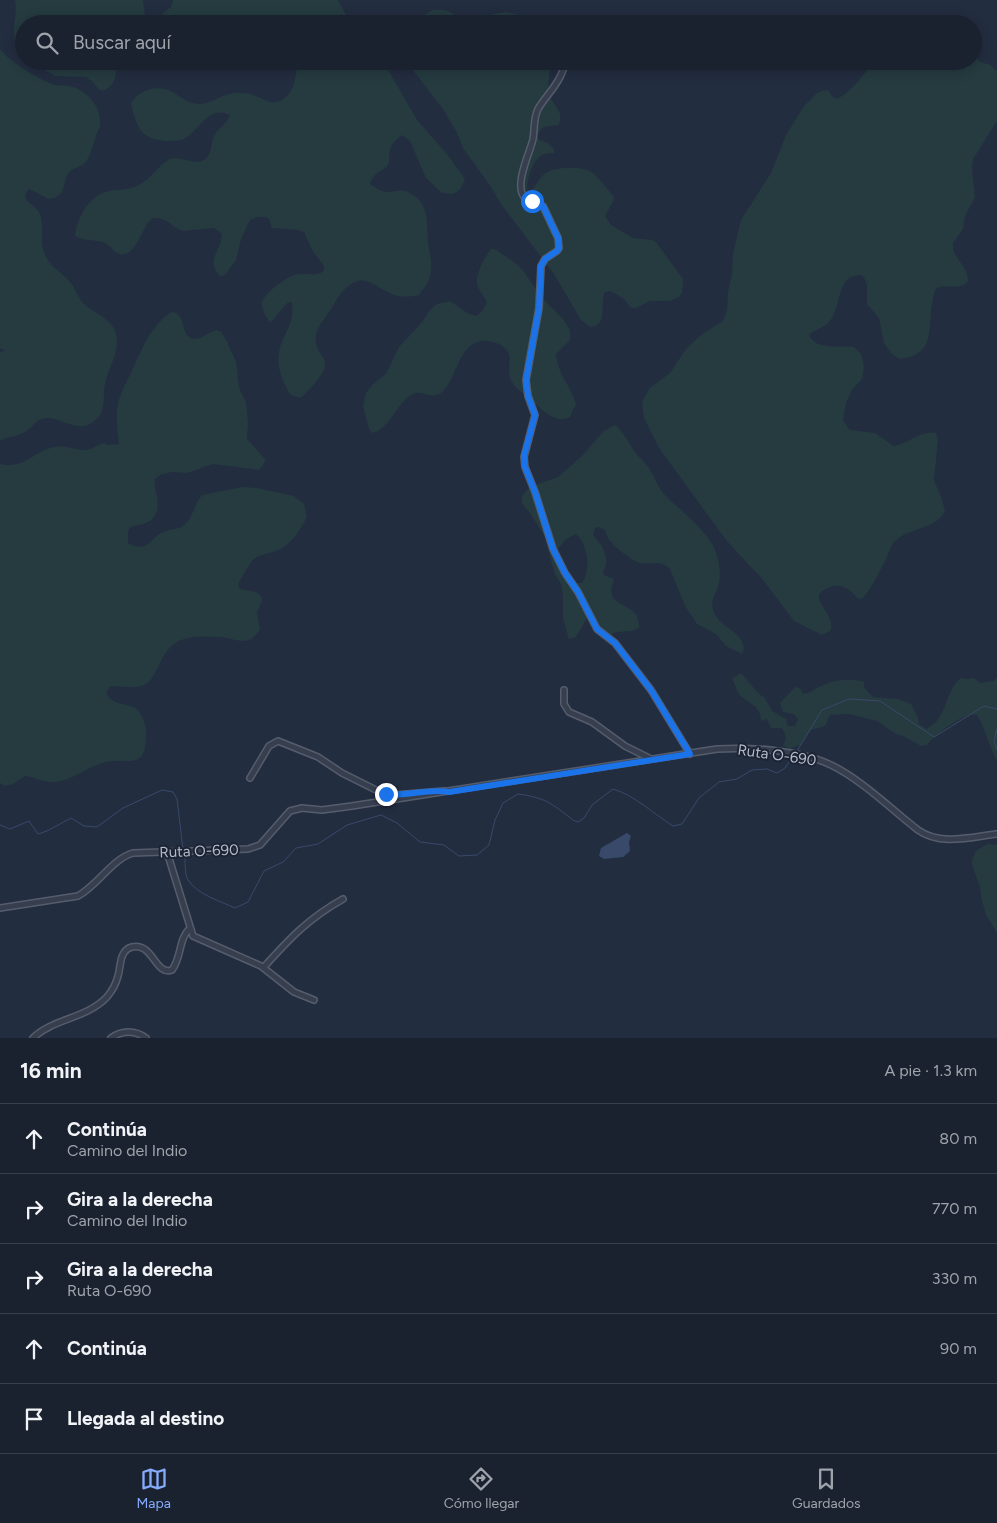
<!DOCTYPE html>
<html lang="es">
<meta charset="utf-8">
<style>
:root{--surface:#1a2230;--page:#272f3c;--text:#f1f3f6;--muted:#9fa4ab;--line:#383f4c;--accent:#86abfc}
body{margin:0;font-family:Figtree,sans-serif;background:var(--page);color:var(--text)}
.stop{position:absolute;width:15px;height:15px;margin:-11px;border:4px solid #1a73e8;border-radius:50%;background:#fff}
.stop.end{background:#1a73e8;border-color:#fff;box-shadow:0 1px 5px #0008}
.list{margin:0;padding:0;list-style:none}
h2{display:flex;justify-content:space-between;align-items:center;height:65px;margin:0;padding:0 20px;font-size:21px}
h2 small{font-size:16px;font-weight:400;color:var(--muted)}
.list li{display:grid;grid-template-columns:32px 1fr auto;gap:15px;align-items:center;box-sizing:border-box;height:70px;padding:0 20px;border-top:1px solid var(--line)}
.list b{display:block;font-size:19px;white-space:nowrap}
.list p{margin:0;font-size:16px;white-space:nowrap;color:var(--muted)}
.list em{font-size:16px;font-style:normal;color:var(--muted)}
.icon{flex:none;width:28px;height:28px;fill:none;stroke:currentColor;stroke-width:2;stroke-linecap:round;stroke-linejoin:round}
.map{position:relative;flex:none;width:997px;height:1038px;overflow:hidden}
.search{position:absolute;background:var(--surface);box-shadow:0 2px 12px #0003;left:15px;right:15px;top:15px;height:55px;display:flex;align-items:center;gap:12px;box-sizing:border-box;padding:0 18px;border-radius:28px;color:var(--muted);font-size:19px}
.sheet{height:415px;background:var(--surface)}
nav{display:flex;justify-content:space-around;align-items:center;box-sizing:border-box;height:70px;border-top:1px solid var(--line);background:var(--surface);font-size:14px;color:var(--muted)}
nav a{display:grid;justify-items:center;gap:2px}
nav .on{color:var(--accent)}
.map>svg:first-child{display:block}
.green{fill:#253b40;fill-rule:evenodd}
.water{fill:#38496a}
.lines{fill:none;stroke-linecap:round;stroke-linejoin:round}
.stream{stroke:#38496a;stroke-width:1}
.minor-casing{stroke:#555d6d;stroke-width:8}
.minor{stroke:#373f4f;stroke-width:5}
.route{stroke:#1a73e8;stroke-width:6}
.labels{text-anchor:middle;stroke-width:4;stroke-linejoin:round;paint-order:stroke}
.street-label{font-size:15px;fill:#b4bbca;stroke:#1c2434}
</style>
<div class="map">
<svg width="997" height="1038" viewBox="0 0 997 1038">
<rect width="100%" height="100%" fill="#232d40"/>
<path class="green" d="M15 0H143L145 15 149 24H24V54C5 36 19 21 15 0Z
M173 0H338L351 24H323L322 17 313 15 292 17 255 15 232 24H159C158 16 165 11 171 7Z
M433 10C454 7 457 22 475 24H408Z
M507 12 527 17 532 24H477L493 14Z
M973 41 978 61 990 65 997 71V121L973 159 972 170 975 197 965 216 963 229 953 243C951 258 969 266 968 282 959 291 941 283 936 289 933 293 933 300 932 304 928 330 935 356 899 359L891 353 884 343 879 318 867 304V285L864 277 861 275C834 275 843 309 828 323 824 327 816 330 811 333L809 335C816 351 841 345 854 347L861 354 864 367 862 379 852 390 846 403 843 420 850 430 875 433 894 446C909 444 920 430 936 433L938 440 934 480 941 497 945 511C938 528 910 528 896 540 891 544 889 552 887 557 880 571 873 586 863 598L858 599C851 592 850 588 839 586 834 585 829 587 824 590 807 600 838 615 830 631L822 635 794 621 763 580 726 540 659 448 644 418 642 401 650 388 670 373 686 349 701 335 723 321 727 310 728 292 732 274 733 254 741 220 771 173 786 135 804 106 816 94 822 91 828 90 833 97 837 99C853 91 863 74 875 61H973Z
M0 49C10 62 36 77 51 84 57 87 66 84 73 87 88 92 102 108 100 125 100 129 97 132 96 136 93 144 91 157 84 164 81 166 77 167 73 169 60 177 70 197 49 199L29 189 26 193 25 198C29 204 37 207 40 214 45 227 38 244 47 259 53 269 66 275 73 286 77 292 79 300 85 305 97 315 117 321 117 340 118 355 108 369 105 384 102 399 108 414 90 424 77 432 60 417 46 418 35 419 33 428 25 432 17 437 8 436 0 441V352L5 351 0 348Z
M29 61H116C116 75 117 84 103 91L98 89 93 82 86 77 55 76Z
M300 61H375L387 68 417 120 447 154 465 179 461 188 457 192 452 194 442 193 426 178 410 141 402 135C394 141 390 146 389 156 389 157 389 162 389 163 385 172 374 170 370 184 375 187 381 192 387 192 396 192 402 188 410 193 430 204 426 221 428 240 429 254 434 265 429 279 428 284 422 290 419 295 410 297 401 298 392 294 374 287 364 270 344 290 337 297 333 307 327 315 317 328 311 338 320 353 322 356 325 360 325 364 326 373 308 391 301 398L291 395C279 377 274 359 283 339 290 323 294 321 292 302L287 303 270 323C267 318 260 308 262 302 264 293 289 275 298 274 308 273 315 277 324 271V266L312 250 304 232 298 230 272 228 269 219C262 215 257 217 250 220L241 239 236 260 225 275 220 276C205 259 221 252 222 234L214 228 183 231C173 228 166 217 155 218 142 219 138 262 117 253 113 251 110 245 105 243 95 239 85 242 75 236 77 218 89 195 109 191 119 189 130 190 139 185 151 179 157 167 168 160 181 153 200 172 209 154 212 149 211 142 214 136 218 128 227 124 230 115 209 104 199 131 185 138 180 141 173 141 166 141 140 139 136 126 131 103 139 91 154 85 168 90 179 94 186 104 199 104 212 104 223 93 236 93 240 93 247 93 251 94 264 98 273 109 287 96 297 86 294 73 300 61Z
M406 61H548L550 65C550 74 547 84 549 93 552 106 566 112 558 125L543 127 537 135 539 140 548 143 554 149V153C551 153 546 153 542 155 532 160 525 184 528 194 534 189 537 182 542 176 551 166 583 165 593 173 601 180 607 189 614 197L613 202 605 216 611 225 633 238 652 240 656 242 683 279 682 293 679 297 670 301H650L636 308H631L624 299 610 291 605 292C599 303 609 326 590 327L581 320 554 274 501 204 491 187 463 148 456 131 443 109Z
M491 249H495L518 265 524 272 543 299 563 319 570 330V340L556 354C557 373 571 386 576 404L570 417C556 425 541 409 531 400 524 393 514 389 510 378 507 370 512 359 508 352 504 345 495 342 488 341 461 338 458 373 445 389 434 403 423 389 413 394 396 402 391 429 372 433L369 429 363 406 366 393 372 385 386 374 399 347 423 321 430 310 437 304 450 301 469 314 477 316 482 311 487 302C484 296 478 290 477 284 475 275 485 256 491 249Z
M171 312C188 312 179 339 195 339 201 339 209 332 216 330L221 332 226 340 236 361 239 388 246 402 248 423 247 439 265 459V462L259 470 213 464 187 473 172 472 162 474 155 479V481C154 487 156 491 157 497 160 521 149 523 130 527L128 532V543C151 555 150 535 166 531 173 529 182 529 187 522 194 514 195 503 202 495L242 487 257 488 294 496 304 504 307 517C299 531 292 545 276 551 268 554 261 554 254 559 248 565 244 575 239 582L238 585 240 589 256 592 261 596 262 601 257 612 260 629C249 649 235 638 219 637 208 636 194 636 184 639 155 648 162 684 137 687 129 688 119 686 110 686L106 693C112 705 124 703 136 708 143 716 147 726 146 736 146 773 125 756 102 763 86 768 72 780 55 782 45 783 35 777 25 776L13 784 5 786 0 783V464C26 469 32 452 54 447 65 444 75 450 85 450 91 450 98 445 103 443L108 445 119 444C118 434 116 421 117 410 118 397 125 385 131 373 141 350 150 327 171 312Z
M615 425C624 432 628 442 635 452 638 457 642 459 645 463 653 472 656 484 663 493 679 510 712 533 717 556 719 564 721 575 719 583 717 594 709 599 714 612 720 628 741 630 744 648L742 654 726 646 716 634 697 624 685 606 670 569C660 559 651 565 640 563 632 561 612 545 608 538 607 536 606 533 605 530L598 527 595 528 593 535 602 546 606 557V564L603 573 604 575 614 579 611 590 613 598C623 609 640 607 639 628L632 631 617 632 607 636 602 633 593 619 587 618 576 637 569 639 563 618V595L561 584 555 575 545 537 532 516 522 503V496L530 487 558 477 582 456 604 431ZM576 534C588 544 591 570 582 583H577L571 578 558 549 566 539Z
M741 673 759 694 765 698 772 711 786 719 788 726H795L798 719 794 714 783 712 780 703 795 687 800 688 803 694C814 692 813 689 821 686 835 679 850 678 864 682V687L873 697 898 699 911 704 918 718 919 724 927 729C931 725 936 723 939 718 948 704 948 689 961 678L965 679 974 678 980 683 993 681 997 678V761C989 746 986 730 977 715 974 715 971 714 969 715 958 718 933 736 927 745L921 746 903 736 896 734 877 721 849 714 830 715 825 726 811 730 800 745 789 749 783 745C787 738 786 735 782 728H771L767 719 761 721C761 705 748 704 739 694 736 690 735 683 732 679Z
M987 844 997 845V933L986 915 981 897 980 887 972 865V860L976 851Z"/>
<path class="water" d="M627 833 631 836 629 842 630 851 623 857 604 859 599 856 601 848Z"/>
<g class="lines">
<path class="stream" d="M997 729 994 741 997 750
M797 751 822 710 849 699 880 701 934 737 984 706 997 709
M0 825 10 829 29 821 38 834 47 831 71 818 84 826 97 827 123 808 162 790 173 792 177 799 183 849
M184 853C186 861 184 873 188 880 198 895 220 901 235 908L248 902 264 871 283 862 296 848 318 844 347 825 381 815 397 823 420 842 444 845 459 856 477 855 489 845 495 820 503 803 518 794C546 798 551 803 573 820L578 822 584 818 592 805 613 789C634 795 654 814 673 826L682 824 699 798 719 782 737 779 752 770 767 769 777 773 785 768 793 756"/>
<defs>
<path id="minor" d="M563 70C558 86 546 95 538 109 533 119 535 128 533 139 530 153 513 186 525 198 529 203 537 202 543 206L558 238 559 248 557 251 545 259 541 266 539 308 526 380 528 396 535 415 524 457 525 467 535 492 553 549 565 573 578 592 597 629 615 643 651 690 690 754
M564 690V704L569 712 592 722 625 746 651 759
M250 778 269 746 278 741 318 757 342 773 382 793 395 795 444 791
M167 852 193 936 261 966 294 992 314 1000
M0 908 78 896C98 885 112 859 133 853L248 849 260 845 290 811 302 808 322 810 352 806 717 749C750 747 801 750 831 765 862 780 891 809 918 830 940 846 971 837 997 834
M264 967C290 938 309 918 343 899
M33 1038C54 1018 86 1019 107 997 112 991 116 984 118 976 121 967 119 950 132 947 153 942 155 976 172 970 182 957 178 940 190 928
M111 1038C122 1030 135 1030 146 1038"/>
</defs>
<use href="#minor" class="minor-casing"/>
<use href="#minor" class="minor"/>
</g>
<g class="lines">
<path class="route" d="M386 794C407 797 428 788 449 792L690 754 651 690 615 643 597 629 578 592 565 573 553 549 535 492 525 467 524 456 535 415 528 396 526 380 539 308 541 266 545 259 557 251 559 248 558 238 543 206 532 201"/>
</g>
<g class="labels">
<g class="street-label">
<text transform="translate(777 755) rotate(8)" y="5">Ruta O-690</text>
<text transform="translate(199 851) rotate(-2)" y="5">Ruta O-690</text>
</g>
</g>
</svg>
<div class="stop" style="left:532px;top:201px"></div>
<div class="stop end" style="left:386px;top:794px"></div>
<div class="search"><svg class="icon" aria-label="search" viewBox="0 0 24 24"><circle cx="10" cy="10" r="6"/><path d="M15 15l6 6"/></svg>Buscar aquí</div>
</div>
<section class="sheet">
<h2>16 min<small>A pie · 1.3 km</small></h2>
<ul class="list">
<li><svg class="icon" aria-label="ahead" viewBox="0 0 24 24"><path d="M12 20V5M6 11l6-6 6 6"/></svg><div><b>Continúa</b><p>Camino del Indio</p></div><em>80 m</em></li>
<li><svg class="icon" aria-label="right" viewBox="0 0 24 24"><path d="M7 20v-9h11M14 6l5 5-5 5"/></svg><div><b>Gira a la derecha</b><p>Camino del Indio</p></div><em>770 m</em></li>
<li><svg class="icon" aria-label="right" viewBox="0 0 24 24"><path d="M7 20v-9h11M14 6l5 5-5 5"/></svg><div><b>Gira a la derecha</b><p>Ruta O-690</p></div><em>330 m</em></li>
<li><svg class="icon" aria-label="ahead" viewBox="0 0 24 24"><path d="M12 20V5M6 11l6-6 6 6"/></svg><div><b>Continúa</b></div><em>90 m</em></li>
<li><svg class="icon" aria-label="arrive" viewBox="0 0 24 24"><path d="M6 21V4h12l-3 4 3 4H6"/></svg><div><b>Llegada al destino</b></div></li>
</ul>
</section>
<nav>
<a class="on"><svg class="icon" aria-label="map" viewBox="0 0 24 24"><path d="M3 6l6-2 6 2 6-2v14l-6 2-6-2-6 2zM9 4v14M15 6v14"/></svg>Mapa</a>
<a><svg class="icon" aria-label="directions" viewBox="0 0 24 24"><path d="M12 3l9 9-9 9-9-9zM9 14v-3h6M13 9l2 2-2 2"/></svg>Cómo llegar</a>
<a><svg class="icon" aria-label="saved" viewBox="0 0 24 24"><path d="M7 4h10v16l-5-4-5 4z"/></svg>Guardados</a>
</nav>
